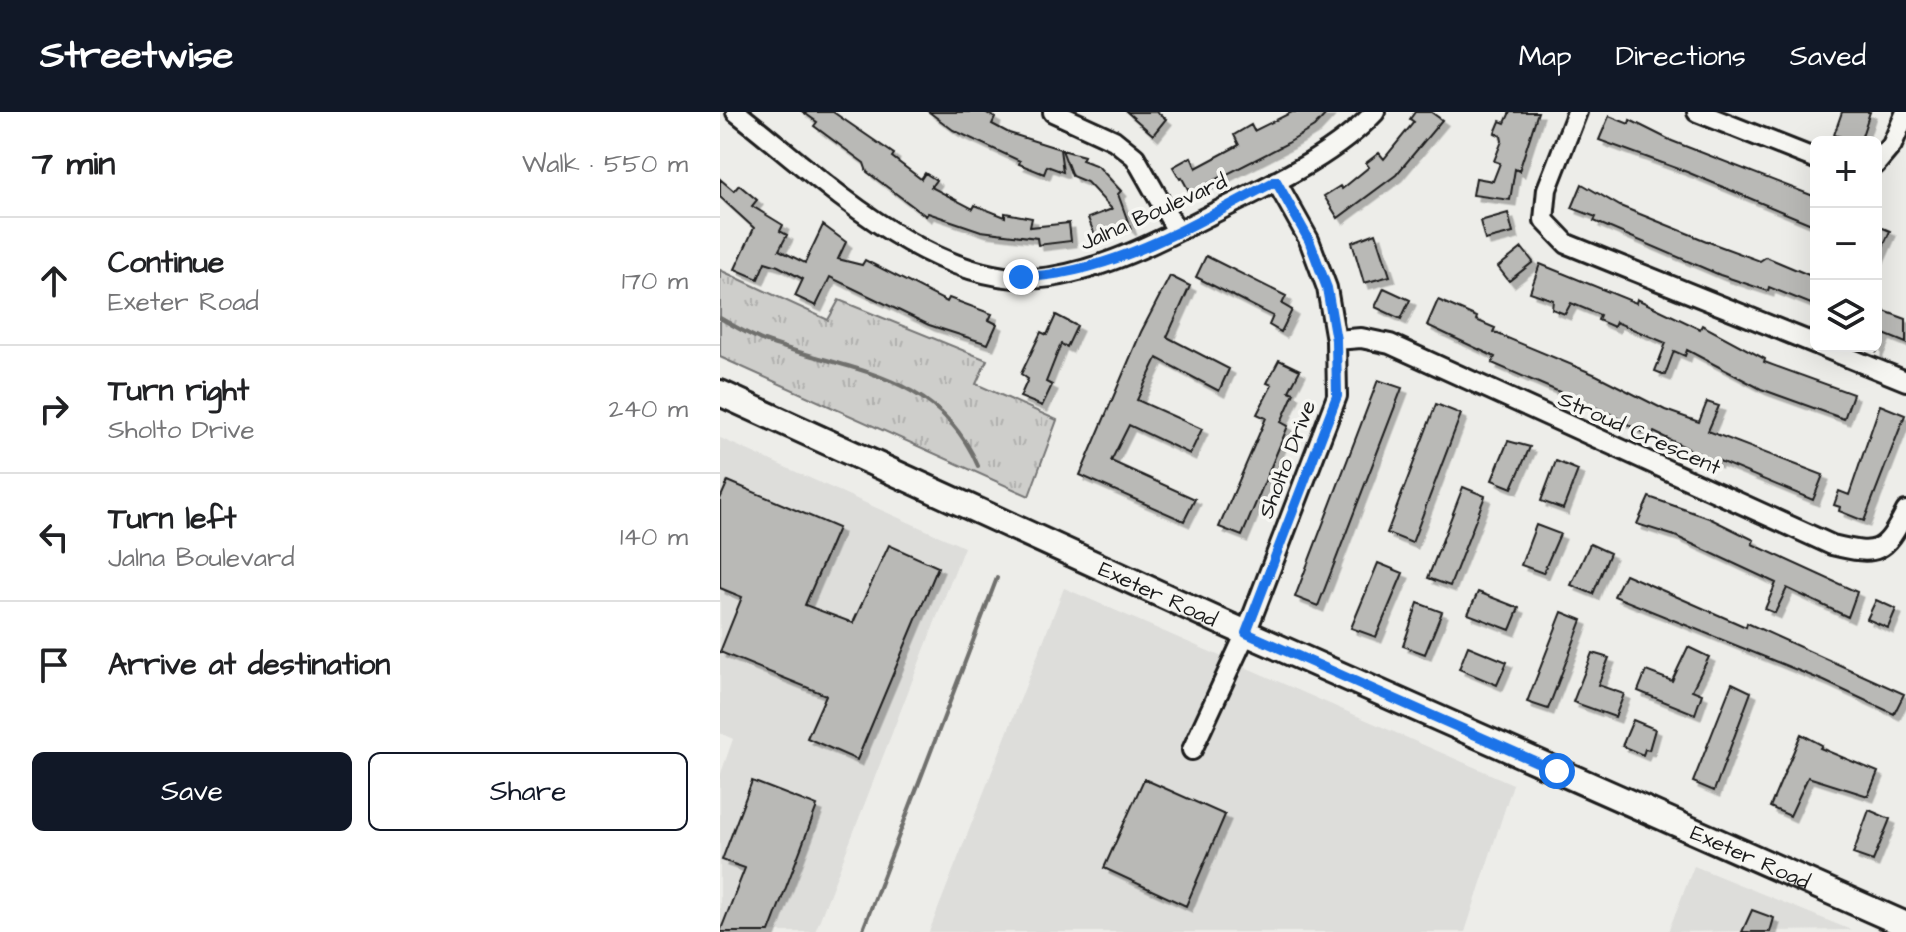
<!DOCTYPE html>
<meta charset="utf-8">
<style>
:root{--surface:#fff;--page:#f2f2f2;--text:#202124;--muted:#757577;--line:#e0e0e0;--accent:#111827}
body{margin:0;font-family:"Architects Daughter",sans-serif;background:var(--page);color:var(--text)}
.controls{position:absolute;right:24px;top:24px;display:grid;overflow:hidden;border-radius:12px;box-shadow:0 8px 32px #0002}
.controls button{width:72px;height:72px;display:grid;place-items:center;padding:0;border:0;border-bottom:2px solid var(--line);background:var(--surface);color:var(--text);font:40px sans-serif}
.stop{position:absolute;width:24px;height:24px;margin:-18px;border:6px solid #1a73e8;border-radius:50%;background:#fff}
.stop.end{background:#1a73e8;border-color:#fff;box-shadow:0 2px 8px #0008}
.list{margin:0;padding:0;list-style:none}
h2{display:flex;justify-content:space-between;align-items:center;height:104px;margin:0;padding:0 32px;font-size:34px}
h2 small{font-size:26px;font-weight:400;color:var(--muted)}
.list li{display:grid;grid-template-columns:52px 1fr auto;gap:24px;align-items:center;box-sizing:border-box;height:128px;padding:0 32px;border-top:2px solid var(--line)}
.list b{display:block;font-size:30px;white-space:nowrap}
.list p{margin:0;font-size:26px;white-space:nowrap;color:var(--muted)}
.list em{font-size:26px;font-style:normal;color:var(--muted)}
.actions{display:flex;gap:16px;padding:24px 32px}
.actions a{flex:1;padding:18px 0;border:2px solid var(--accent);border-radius:12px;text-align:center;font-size:28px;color:var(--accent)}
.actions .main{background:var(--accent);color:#fff}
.icon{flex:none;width:44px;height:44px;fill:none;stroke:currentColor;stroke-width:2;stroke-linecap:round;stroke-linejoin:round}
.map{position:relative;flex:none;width:1186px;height:820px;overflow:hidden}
header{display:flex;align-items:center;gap:48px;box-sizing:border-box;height:112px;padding:0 40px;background:var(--accent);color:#fff}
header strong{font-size:38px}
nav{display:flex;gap:44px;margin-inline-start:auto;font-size:28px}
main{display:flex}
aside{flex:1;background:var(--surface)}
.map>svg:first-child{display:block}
.built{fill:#ddddda}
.grass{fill:url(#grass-tufts);stroke:#757574;stroke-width:2}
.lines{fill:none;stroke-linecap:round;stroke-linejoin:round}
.stream{stroke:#6f6f6d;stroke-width:4}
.building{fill:#b9b9b6;stroke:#1c1c1c;stroke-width:2;filter:url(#shadow)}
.minor-casing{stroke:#1c1c1c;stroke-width:24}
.major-casing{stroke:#1c1c1c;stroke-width:30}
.minor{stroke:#f6f6f2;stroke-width:18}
.major{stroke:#f6f6f2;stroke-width:24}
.route{stroke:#1a73e8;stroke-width:10}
.labels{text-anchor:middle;stroke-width:7;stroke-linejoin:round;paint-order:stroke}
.street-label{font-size:22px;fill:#1c1c1c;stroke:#f6f6f2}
</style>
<header>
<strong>Streetwise</strong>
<nav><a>Map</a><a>Directions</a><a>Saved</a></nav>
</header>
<main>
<aside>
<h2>7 min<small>Walk · 550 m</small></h2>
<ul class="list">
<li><svg class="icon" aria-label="ahead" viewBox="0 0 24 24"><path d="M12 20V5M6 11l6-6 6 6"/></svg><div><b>Continue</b><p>Exeter Road</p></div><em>170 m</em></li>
<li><svg class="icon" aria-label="right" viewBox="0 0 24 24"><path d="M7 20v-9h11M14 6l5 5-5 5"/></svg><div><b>Turn right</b><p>Sholto Drive</p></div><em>240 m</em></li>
<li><svg class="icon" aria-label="left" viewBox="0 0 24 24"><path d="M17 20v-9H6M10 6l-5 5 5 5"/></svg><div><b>Turn left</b><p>Jalna Boulevard</p></div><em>140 m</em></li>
<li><svg class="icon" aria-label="arrive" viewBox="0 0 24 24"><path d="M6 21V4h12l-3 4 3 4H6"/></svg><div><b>Arrive at destination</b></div></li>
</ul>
<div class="actions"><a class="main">Save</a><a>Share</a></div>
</aside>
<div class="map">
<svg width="1186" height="820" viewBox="0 0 1186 820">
<defs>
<pattern id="grass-tufts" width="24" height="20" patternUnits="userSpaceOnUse" patternTransform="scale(2)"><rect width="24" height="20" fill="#cececb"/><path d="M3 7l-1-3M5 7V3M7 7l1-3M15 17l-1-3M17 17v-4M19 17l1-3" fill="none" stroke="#b0b0ae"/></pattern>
<filter id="shadow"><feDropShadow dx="5.5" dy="5.5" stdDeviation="0" flood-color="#0004"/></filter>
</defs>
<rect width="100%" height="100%" fill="#edede9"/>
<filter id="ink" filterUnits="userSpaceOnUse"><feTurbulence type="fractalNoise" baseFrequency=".0125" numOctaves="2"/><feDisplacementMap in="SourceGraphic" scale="16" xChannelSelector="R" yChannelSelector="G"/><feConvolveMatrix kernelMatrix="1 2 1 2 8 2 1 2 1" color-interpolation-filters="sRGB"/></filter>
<g filter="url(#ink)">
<path class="built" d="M0 326 244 435 95 820H0V664L13 627 0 621Z
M344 476 793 672 745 820H209Z
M974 754 1131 818 948 820Z"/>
<path class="grass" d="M0 158 108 208 119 188 267 248 256 272 337 308 309 384 0 245Z"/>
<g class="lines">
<path class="stream" d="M0 206C14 214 29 223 44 229 127 259 218 260 258 354
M142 820 277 466"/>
</g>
<path class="building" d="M83 0H113L174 42 172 45 201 67 205 61 216 68 211 75 253 97 255 93 285 105V101L312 106 310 115 349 111 351 129 318 133 317 126 261 119 208 101 206 104 147 60 144 51 94 14 97 10Z
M209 0H265L275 6 272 12 289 21 340 37 343 60 327 54 324 62 299 52 300 49 233 18Z
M407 0H437L446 7 433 23Z
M572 0H608L594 15 568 31 470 81 462 66 460 67 453 55 471 45 476 56 519 33 514 23 531 13 534 19Z
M695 0H711L722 8 676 63 618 106 604 84 620 74 622 77 649 55 646 51 659 41 664 47 694 10 690 7Z
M790 0H818L799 59 795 57 790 88 753 83 756 66 773 69 780 51 774 49 782 29 781 24 775 21 780 9 785 11Z
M1122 0H1150L1140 30 1114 23Z
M889 4 909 12 910 8 952 29 1096 85V114L967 60 879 28Z
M342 38 364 44 362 48 378 54 401 79 398 82 411 118 405 112 376 126 368 106 392 97 367 70 352 64Z
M0 67 14 79 19 73 37 88 32 94 63 113 60 119 67 123 59 138 85 151 103 113 126 130 118 147 142 153 145 148 227 190 229 186 272 202 269 208 277 212 268 232 209 213 110 165 96 194 75 184 83 167 58 154 45 150 38 167 15 157 34 116 0 85Z
M862 72 900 94 994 132 1040 149 1046 145 1096 166V194L1049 175 1048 179 1000 163 874 109 876 105 852 96Z
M788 101 793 121 765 128 760 109Z
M1156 113 1170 119 1156 150Z
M656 121 670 164 644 171 632 130Z
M802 136 813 150 789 169 778 155Z
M486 144 566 184 562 192 572 198 561 220 549 213 553 204 476 165Z
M820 152 916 191 917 187 980 217 982 213 1045 247 1044 250 1133 282 1124 307 1041 277 967 238 965 244 954 239 945 263 935 259 946 231 896 210 894 215 878 208 880 203 851 191 845 202 832 197 833 188 810 180Z
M450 164 470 174 447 225 509 257 499 279 437 246 417 288 482 317 470 342 409 313 391 349 475 387 464 409 360 363 421 220Z
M664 176 690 188 681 207 655 195Z
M718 188 757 205 756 208 775 216 773 220 876 263 945 298 979 310 987 290 999 294 988 319 1103 363 1093 388 997 348 996 350 934 320 932 324 914 316 893 303 772 251 775 245 707 213Z
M1156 196 1186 207V231L1164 222 1156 241Z
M336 203 357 214 347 235 341 232 326 270 332 273 322 294 300 285 308 267 301 262 321 220 327 223Z
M559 248 580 258 569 279 574 281 561 310 568 314 522 424 499 415 546 306 537 302 552 273 547 271Z
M658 268 682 276 598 494 575 485Z
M716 292 741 302 692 431 667 421Z
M1160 293 1185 303 1144 409 1119 399 1120 395 1114 393 1119 379 1129 383Z
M788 329 810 335 792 376 772 368Z
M836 349 858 358 843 397 821 389Z
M8 369 118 416 85 493 133 511 169 433 218 455 137 648 87 626 106 583 0 540 22 485 0 476V387Z
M743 375 765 384 730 474 708 466Z
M929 385 989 406 1034 428 1032 432 1137 480 1128 505 1067 476 1055 501 1045 497 1056 471 955 424 917 412Z
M816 413 840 422 823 461 801 453Z
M870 432 890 441 873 482 851 473Z
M658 451 683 461 656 525 631 516Z
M905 462 1026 515 1027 511 1184 582 1174 602 1104 569 894 484Z
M758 480 799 496 790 518 748 502Z
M1156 488 1176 497 1168 516 1147 507Z
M698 491 722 500 705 542 683 534Z
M842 500 862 508 828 597 807 590Z
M748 534 787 550 777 573 739 557Z
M968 535 989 545 972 578 982 582 975 602 918 579 926 559 952 569Z
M872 541 889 546 878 573 904 582 895 605 853 590Z
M1012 571 1031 580 994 679 973 670Z
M913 608 935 617 929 638 925 637 923 643 902 634Z
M1081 622 1102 633 1100 636 1158 660 1148 684 1088 665 1070 704 1050 695Z
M424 667 505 703 466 794 384 756Z
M32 669 97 694 49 820H0L25 756 2 748Z
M1149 698 1170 707 1153 749 1133 742Z
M1032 798 1054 806 1050 820H1022Z"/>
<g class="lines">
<defs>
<path id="minor" d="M16 0C100 65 215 182 331 165 387 156 441 128 490 103 545 75 612 46 655 0
M333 0 394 28 415 45 457 119
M857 0 827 77 824 108 847 132 1096 232
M977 0 1096 47
M1156 52 1172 33 1186 0
M616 228 641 226 670 232 1112 433C1158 444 1164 442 1186 399
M1100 234 1186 269
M472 638 526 521 617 284 616 228 607 176 589 128 556 69"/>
<g id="major">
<path id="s1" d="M0 281 499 509 1186 813"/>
</g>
</defs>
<use href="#minor" class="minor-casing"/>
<use href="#major" class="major-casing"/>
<use href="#minor" class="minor"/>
<use href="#major" class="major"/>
</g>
</g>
<g class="lines" filter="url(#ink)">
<path class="route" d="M301 165C393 163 476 110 556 69L589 128 607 176 616 228 617 284 526 521 837 659"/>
</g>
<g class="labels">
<g class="street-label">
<text transform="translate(433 99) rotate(-24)" y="8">Jalna Boulevard</text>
<text transform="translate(920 320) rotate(24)" y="8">Stroud Crescent</text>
<text transform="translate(566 347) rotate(-69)" y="8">Sholto Drive</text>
<text dy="8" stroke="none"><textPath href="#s1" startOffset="482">Exeter Road</textPath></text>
<text dy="8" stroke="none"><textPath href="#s1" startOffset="1130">Exeter Road</textPath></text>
</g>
</g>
</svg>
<div class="controls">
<button>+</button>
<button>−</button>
<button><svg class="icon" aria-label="layers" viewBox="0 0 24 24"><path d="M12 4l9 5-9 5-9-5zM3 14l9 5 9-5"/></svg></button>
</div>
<div class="stop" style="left:837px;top:659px"></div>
<div class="stop end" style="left:301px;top:165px"></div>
</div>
</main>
